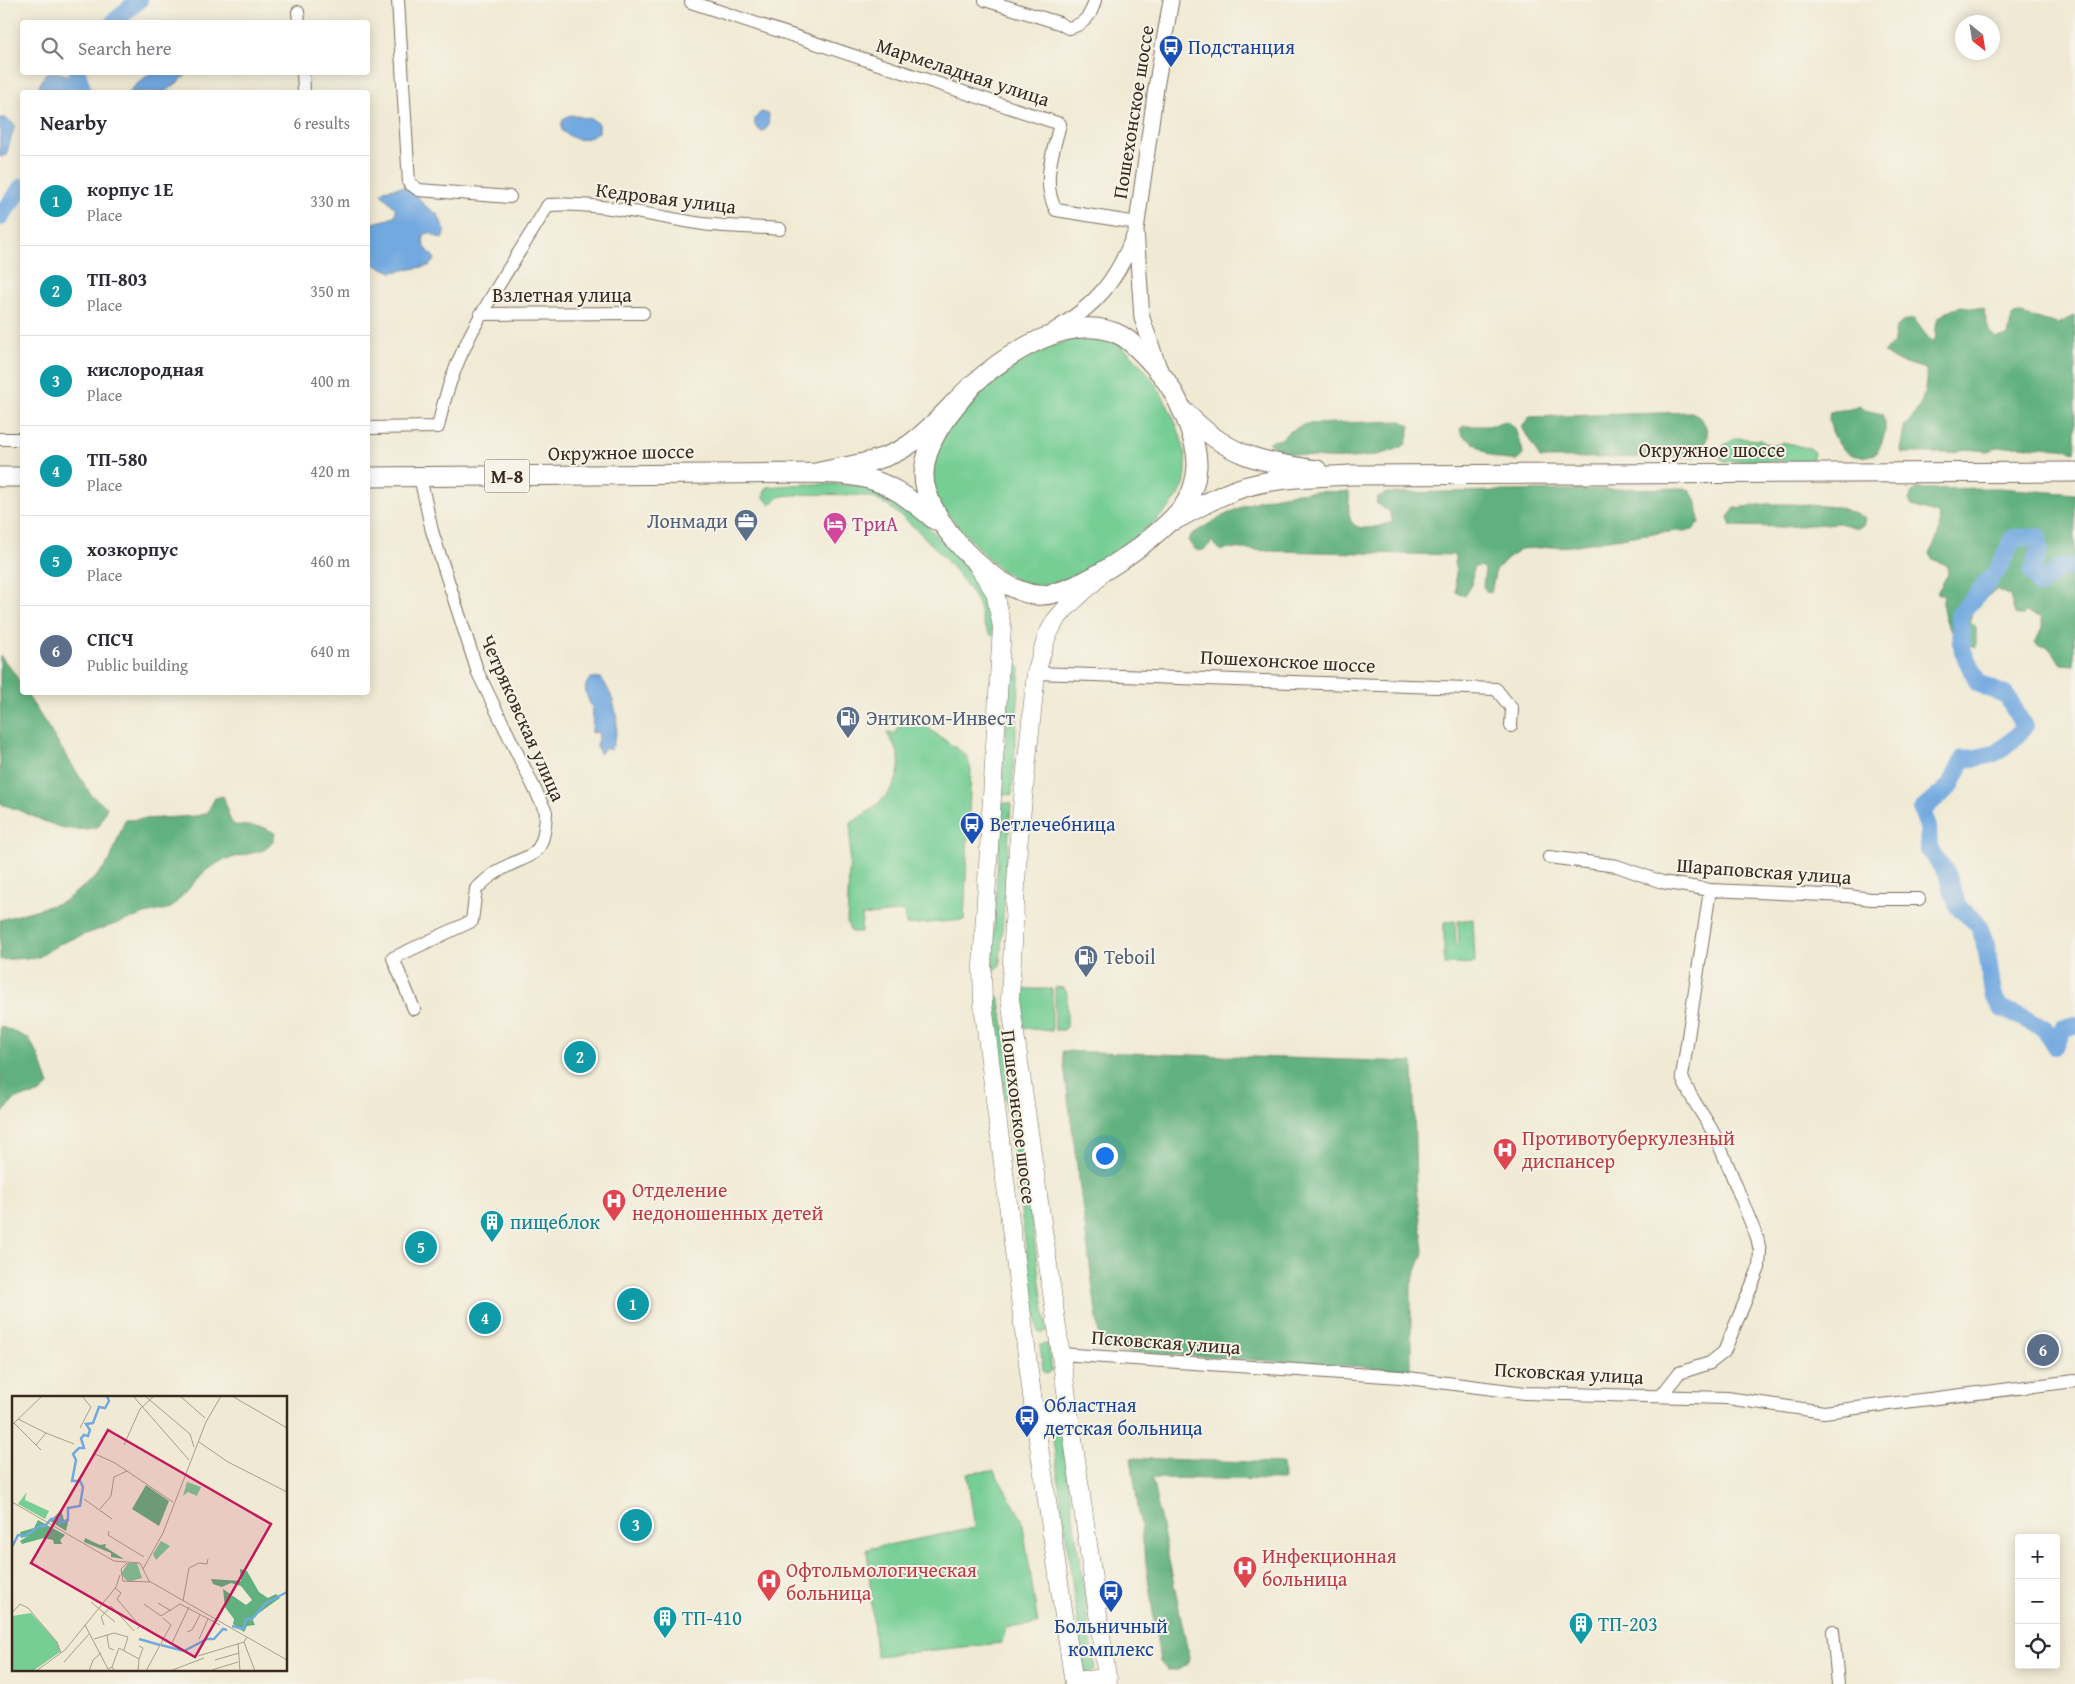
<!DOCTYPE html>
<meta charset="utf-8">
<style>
:root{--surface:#fff;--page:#f2f2f3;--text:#2b2b33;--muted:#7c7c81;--line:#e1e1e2;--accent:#d1495b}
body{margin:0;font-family:"Gentium Book Plus",serif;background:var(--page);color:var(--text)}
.controls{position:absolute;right:15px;bottom:15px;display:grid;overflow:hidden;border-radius:5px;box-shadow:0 2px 12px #0003}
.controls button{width:45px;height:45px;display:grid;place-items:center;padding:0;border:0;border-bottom:1px solid var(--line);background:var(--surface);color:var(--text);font:25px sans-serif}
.compass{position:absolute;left:1955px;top:15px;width:45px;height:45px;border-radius:50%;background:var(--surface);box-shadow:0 2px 12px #0003;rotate:150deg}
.you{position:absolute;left:1104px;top:1155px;width:18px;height:18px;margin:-12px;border:4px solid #fff;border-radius:50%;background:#1a73e8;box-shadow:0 0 0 8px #1a73e833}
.badge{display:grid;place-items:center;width:32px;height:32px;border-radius:50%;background:var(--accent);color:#fff;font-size:16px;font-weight:700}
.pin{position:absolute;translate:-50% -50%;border:2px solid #fff;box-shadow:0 1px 5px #0006}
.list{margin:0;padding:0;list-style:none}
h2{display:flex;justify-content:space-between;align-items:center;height:65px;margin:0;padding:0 20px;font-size:21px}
h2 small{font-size:16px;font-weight:400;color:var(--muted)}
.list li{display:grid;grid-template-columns:32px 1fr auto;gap:15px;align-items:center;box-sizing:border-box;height:90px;padding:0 20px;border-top:1px solid var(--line)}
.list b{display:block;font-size:19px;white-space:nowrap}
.list p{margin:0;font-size:16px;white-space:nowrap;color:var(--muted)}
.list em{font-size:16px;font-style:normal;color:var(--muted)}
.icon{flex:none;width:28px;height:28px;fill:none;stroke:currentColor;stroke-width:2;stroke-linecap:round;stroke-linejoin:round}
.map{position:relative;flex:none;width:2075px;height:1684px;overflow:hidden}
.search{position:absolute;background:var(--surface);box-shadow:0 2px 12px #0003;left:20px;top:20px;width:350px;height:55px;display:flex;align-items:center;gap:12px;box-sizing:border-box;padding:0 18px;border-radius:5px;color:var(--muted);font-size:19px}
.panel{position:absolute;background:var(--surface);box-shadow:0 2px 12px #0003;left:20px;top:90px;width:350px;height:605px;border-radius:5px}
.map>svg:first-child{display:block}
.green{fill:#76ce94;stroke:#587c59}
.forest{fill:#60b17e;stroke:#4e6e4e}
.water{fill:#72a9e0;stroke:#566a7f}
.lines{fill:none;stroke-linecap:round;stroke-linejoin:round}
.river{stroke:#72a9e0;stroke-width:18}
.minor-casing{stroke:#7a6d5e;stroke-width:14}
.tertiary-casing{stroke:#7a6d5e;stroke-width:17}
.secondary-casing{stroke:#7a6d5e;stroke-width:19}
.primary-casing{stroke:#7a6d5e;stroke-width:21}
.minor{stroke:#fff;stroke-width:12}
.tertiary{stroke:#fff;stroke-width:15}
.secondary{stroke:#fff;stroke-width:18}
.primary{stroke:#fff;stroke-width:19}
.labels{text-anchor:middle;stroke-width:4;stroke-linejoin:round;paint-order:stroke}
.shield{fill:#f7f3e8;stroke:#73665b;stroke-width:1}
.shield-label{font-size:19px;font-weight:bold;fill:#3b2a1e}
.transit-label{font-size:20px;fill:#164399;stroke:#f7f3e8;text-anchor:start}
.street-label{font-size:20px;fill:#3b2a1e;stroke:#f7f3e8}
.service-label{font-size:20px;fill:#4e5e75;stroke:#f7f3e8;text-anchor:start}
.hotel-label{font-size:20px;fill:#b23c85;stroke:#f7f3e8;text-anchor:start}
.health-label{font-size:20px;fill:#be3a42;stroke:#f7f3e8;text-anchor:start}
.culture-label{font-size:20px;fill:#0d838f;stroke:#f7f3e8;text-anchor:start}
.inset-river{fill:none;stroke:#72a9e0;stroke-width:2.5}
.inset-road{fill:none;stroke:#a89d8b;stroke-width:1}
.view{fill:#c2185b;fill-opacity:0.15;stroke:#c2185b;stroke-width:2.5}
.inset-edge{fill:none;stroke:#3b2a1e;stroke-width:2.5}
</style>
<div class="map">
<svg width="2075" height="1684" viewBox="0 0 2075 1684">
<rect width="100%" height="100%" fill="#f7f3e8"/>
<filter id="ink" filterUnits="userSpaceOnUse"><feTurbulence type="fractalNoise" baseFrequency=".02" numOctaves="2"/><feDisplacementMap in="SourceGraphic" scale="10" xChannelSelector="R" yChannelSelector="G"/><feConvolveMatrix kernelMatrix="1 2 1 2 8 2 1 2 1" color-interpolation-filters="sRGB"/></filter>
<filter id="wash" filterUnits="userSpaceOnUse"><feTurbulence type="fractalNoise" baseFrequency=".0096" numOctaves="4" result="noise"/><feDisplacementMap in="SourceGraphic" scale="20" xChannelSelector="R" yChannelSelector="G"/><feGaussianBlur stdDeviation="1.12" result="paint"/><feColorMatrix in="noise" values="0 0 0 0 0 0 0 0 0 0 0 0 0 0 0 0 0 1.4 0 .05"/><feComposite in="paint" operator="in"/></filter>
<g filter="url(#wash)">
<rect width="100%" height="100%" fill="#f0ead4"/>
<path class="green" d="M1093 337C1104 339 1115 341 1125 349 1155 373 1198 448 1183 487 1170 521 1070 591 1032 585 1004 580 984 554 966 535 956 524 936 503 933 488 923 417 1028 339 1093 337Z
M1737 438 1760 440 1767 444 1777 445 1783 442 1811 449 1814 453 1812 461H1724L1720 458 1724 445Z
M806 484C832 484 863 482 886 494 915 510 970 566 986 595 992 608 993 622 993 636 983 632 981 610 976 600 962 573 899 505 870 497 860 494 786 493 779 497 775 499 773 503 770 505L763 496 767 487Z
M1015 663 1020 668 1012 795 1001 794 1011 668Z
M905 712 966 755 971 770 964 920 906 925 904 911 862 916 861 932H851L847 923 851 823C874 809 903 788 899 758 898 750 891 740 887 733H895Z
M1001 803H1011L1000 965 996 969 992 966Z
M1473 919 1475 963 1444 965V922L1455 921 1456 945H1459L1458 921Z
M1055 987 1064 988 1067 993V1026L1063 1030H1055Z
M1026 989H1052V1031L1023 1028 1019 1009 1021 993Z
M996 995 1000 1000 1047 1331 1043 1333 1038 1332 996 1033 993 1000Z
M1048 1344 1052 1370 1048 1374 1043 1371 1040 1345Z
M1058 1420 1060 1424 1095 1669 1093 1672 1086 1673 1084 1670 1051 1425V1422Z
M994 1471 1022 1519 1038 1624 1005 1628 1002 1643 876 1656 867 1549 975 1528 967 1473Z"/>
<path class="forest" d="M1961 306 1983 309 1989 331 1996 338 2008 336 2012 315 2021 314 2058 324 2075 315V452L2061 448 2018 446 1998 447 1988 451 1965 449 1950 453H1902C1899 444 1904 435 1904 426 1920 412 1928 391 1926 369L1895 360 1883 352 1894 343C1894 329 1898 320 1914 319L1933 344C1939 335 1932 321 1942 315 1948 311 1955 309 1961 306Z
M1859 406 1865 410 1882 414C1889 429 1883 439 1877 453 1854 462 1841 453 1832 431 1830 424 1828 419 1830 412 1840 409 1850 411 1859 406Z
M1692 412C1712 423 1712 445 1694 457L1540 458 1522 427 1529 417Z
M1402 421 1410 426 1406 444C1382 463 1291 464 1268 442L1281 439 1288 432 1306 424Z
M1507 422 1515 428C1517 438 1523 445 1523 455L1516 460C1489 461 1483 448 1462 435L1460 429 1464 426H1488Z
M1684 488 1690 490 1697 503 1699 522 1693 530 1645 534 1571 546 1520 549 1496 569 1491 593 1486 591 1483 586 1485 568 1479 566 1473 568 1472 585 1465 596 1456 592 1455 555 1271 551 1228 548 1221 551 1212 541C1204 553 1196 555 1188 540L1191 535C1205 526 1220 517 1235 510 1268 493 1312 490 1349 492 1350 499 1348 506 1349 513 1351 537 1379 526 1393 522L1389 511 1376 503 1378 497 1386 493Z
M2000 488 2075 494 2074 665 2062 664 2048 647 2039 646 2034 642 2043 629 2041 617 2026 612 2022 616 2015 614 2010 596 1996 589 1972 610 1970 622 1976 628V648C1970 645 1962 642 1957 638 1947 628 1940 609 1944 596L1937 593 1948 574 1947 565 1932 559 1929 554C1936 540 1943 529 1938 514L1912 506 1909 500 1912 492 1917 489Z
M1766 504H1793L1838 507 1866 518 1863 525 1858 528 1839 523 1783 527 1731 526 1728 517 1735 508Z
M0 655C8 666 22 679 22 692L26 693 92 796 107 807 99 826C62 839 34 812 0 804Z
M223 796C228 806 226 816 234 825L263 827 275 833 273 842 264 850 223 860 205 871 171 908 145 914 83 935 59 944 39 957 0 960V920L63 902 95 878 110 860 125 820 197 816 207 813 215 798Z
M0 1026 28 1038 38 1054 49 1085 39 1094 16 1098 1 1115Z
M1062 1051 1413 1062 1416 1188 1424 1250 1411 1285V1370L1101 1350Z
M1131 1458 1283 1463 1284 1480 1152 1478 1189 1657 1188 1664 1179 1670H1167L1160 1662Z"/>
<path class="water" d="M46 73C61 70 75 76 75 92H44L38 88Z
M150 73V72L189 73 166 92H128Z
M761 112 769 114 768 127 762 132 755 126V118Z
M571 115 592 119 599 124V132C583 142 577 142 562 131 561 121 562 118 571 115Z
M0 118H5L15 125 6 155 0 157Z
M401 187 413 190 424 205 438 215 445 231 442 239 430 233 425 234 423 238 424 246 435 259 429 266 392 272 368 262V237L372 231 373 223 389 219 396 214V209L381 193 384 190Z
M591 678H601C616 698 623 729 610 750L605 748 600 754 596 744 599 738 598 732 592 733C592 726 594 716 592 708 588 697 580 688 591 678Z"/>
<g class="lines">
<path class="river" d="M114 22 139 0
M77 72 83 92
M0 217 22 187
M2075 568 2062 566 2040 585 2032 572 2039 550 2038 537 2013 538 1998 570 1959 615 1963 652 1978 683 2007 696 2024 727C2004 752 1994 757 1963 759L1951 785 1922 810 1928 827 1929 849 1947 874 1958 907 1978 924 1986 945 1993 994 2001 1008 2044 1028 2055 1046 2064 1028 2075 1025"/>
</g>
</g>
<g filter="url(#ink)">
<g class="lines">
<defs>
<path id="minor" d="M398 0 409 183 419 190 510 197
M692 0 691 2 1060 124C1053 152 1041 183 1056 210L1137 223
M985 0 1059 23 1068 28C1084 25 1091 16 1095 0
M298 12 299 22
M303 72 304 92
M480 314 643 313
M368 428 438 427C455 340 504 280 548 205 597 201 655 217 703 224 728 227 754 227 780 229
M0 439H22
M1036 673 1496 689 1512 709 1511 726
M1549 857 1617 866 1662 882 1710 890 1848 896 1871 899H1919
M414 1009 393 958 472 921 476 889C482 884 487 878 494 874 528 850 544 866 546 812L478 673 432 531 420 477
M1060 1354 1400 1377 1525 1393 1727 1398 1824 1412 2075 1381
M1661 1396 1679 1373 1710 1363 1724 1352 1759 1268 1760 1251 1757 1237C1742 1203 1730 1167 1714 1134 1704 1115 1688 1095 1682 1077L1710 890
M1833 1631 1838 1684"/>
<path id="tertiary" d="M1054 331C1096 305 1116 282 1134 236
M1159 368 1142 318 1136 230 1156 88 1171 0"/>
<path id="secondary" d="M978 566 995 592 1002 627 982 967 983 1004 1035 1419 1074 1684
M1097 579 1066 608 1055 621 1047 636 1036 673 1018 847 1010 999 1108 1684
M1035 1419 1068 1413
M1074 1681 1108 1678"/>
<path id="primary" d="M1186 413C1229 457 1258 461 1317 470
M816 473C845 466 882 463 907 446 930 431 949 407 969 388 1005 355 1072 309 1122 336 1135 344 1145 356 1155 367 1175 388 1198 438 1197 467 1196 479 1193 491 1187 501 1167 533 1075 599 1037 595 993 591 922 518 924 473 926 438 950 412 971 387
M0 477H22
M368 477 816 473C875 475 890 482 935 520
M1175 520C1198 508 1222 493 1248 486 1280 477 1317 477 1350 475L2075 472"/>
</defs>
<use href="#minor" class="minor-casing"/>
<use href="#tertiary" class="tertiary-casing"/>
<use href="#secondary" class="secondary-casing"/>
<use href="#primary" class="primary-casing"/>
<use href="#minor" class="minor"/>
<use href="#tertiary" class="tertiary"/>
<use href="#secondary" class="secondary"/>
<use href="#primary" class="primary"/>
</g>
</g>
<defs>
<symbol id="bus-pin" viewBox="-11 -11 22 30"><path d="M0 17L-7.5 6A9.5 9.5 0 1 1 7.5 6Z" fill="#1a4fb4" stroke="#f7f3e8"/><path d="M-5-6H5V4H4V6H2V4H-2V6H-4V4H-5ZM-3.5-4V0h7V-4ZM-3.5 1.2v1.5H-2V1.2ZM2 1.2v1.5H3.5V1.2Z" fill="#fff"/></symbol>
<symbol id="office-pin" viewBox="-11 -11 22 30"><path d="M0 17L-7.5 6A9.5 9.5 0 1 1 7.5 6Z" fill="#5c6f8a" stroke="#f7f3e8"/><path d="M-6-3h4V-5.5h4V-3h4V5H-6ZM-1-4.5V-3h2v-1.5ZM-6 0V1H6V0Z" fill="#fff"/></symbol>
<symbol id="hotel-pin" viewBox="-11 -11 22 30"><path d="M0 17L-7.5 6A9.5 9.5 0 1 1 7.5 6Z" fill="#d1479c" stroke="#f7f3e8"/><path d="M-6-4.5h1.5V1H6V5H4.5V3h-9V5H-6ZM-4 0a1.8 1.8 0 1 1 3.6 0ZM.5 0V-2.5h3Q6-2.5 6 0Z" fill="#fff"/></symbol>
<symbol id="fuel-pin" viewBox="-11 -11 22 30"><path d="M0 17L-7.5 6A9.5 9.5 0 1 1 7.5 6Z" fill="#5c6f8a" stroke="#f7f3e8"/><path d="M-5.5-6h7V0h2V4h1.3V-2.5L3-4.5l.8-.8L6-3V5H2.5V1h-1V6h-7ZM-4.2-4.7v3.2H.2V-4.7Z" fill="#fff"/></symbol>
<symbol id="hospital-pin" viewBox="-11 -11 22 30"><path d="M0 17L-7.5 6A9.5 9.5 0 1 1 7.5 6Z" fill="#e0444e" stroke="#f7f3e8"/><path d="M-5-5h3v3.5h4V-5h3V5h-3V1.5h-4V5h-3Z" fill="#fff"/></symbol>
<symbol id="building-pin" viewBox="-11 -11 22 30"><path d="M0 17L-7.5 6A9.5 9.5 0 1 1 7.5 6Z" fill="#0f9aa8" stroke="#f7f3e8"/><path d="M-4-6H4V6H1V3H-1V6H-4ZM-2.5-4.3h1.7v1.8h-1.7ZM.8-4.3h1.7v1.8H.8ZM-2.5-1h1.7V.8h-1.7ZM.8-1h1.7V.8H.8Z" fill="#fff"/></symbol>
</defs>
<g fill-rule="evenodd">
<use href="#bus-pin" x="1157" y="33" width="28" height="38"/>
<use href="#office-pin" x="732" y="507" width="28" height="38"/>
<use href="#hotel-pin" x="821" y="510" width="28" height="38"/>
<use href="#fuel-pin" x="834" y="704" width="28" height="38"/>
<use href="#bus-pin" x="958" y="810" width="28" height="38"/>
<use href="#fuel-pin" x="1072" y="943" width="28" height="38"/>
<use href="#hospital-pin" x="1491" y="1136" width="28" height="38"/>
<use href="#hospital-pin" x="600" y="1187" width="28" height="38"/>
<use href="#building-pin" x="478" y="1208" width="28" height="38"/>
<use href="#bus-pin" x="1013" y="1403" width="28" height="38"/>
<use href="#hospital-pin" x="1231" y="1554" width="28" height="38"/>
<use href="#hospital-pin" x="755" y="1567" width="28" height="38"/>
<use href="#bus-pin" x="1097" y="1578" width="28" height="38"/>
<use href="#building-pin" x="651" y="1604" width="28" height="38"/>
<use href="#building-pin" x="1567" y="1610" width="28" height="38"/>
</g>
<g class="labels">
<rect class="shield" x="484.5" y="459.5" width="45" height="33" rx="4"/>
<g class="shield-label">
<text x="507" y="483">М-8</text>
</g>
<g class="transit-label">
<text x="1188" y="54">Подстанция</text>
<text x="990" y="831">Ветлечебница</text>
<text x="1044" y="1412">Областная<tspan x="1044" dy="23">детская больница</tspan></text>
<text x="1111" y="1633" text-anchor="middle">Больничный<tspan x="1111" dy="23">комплекс</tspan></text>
</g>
<g class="street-label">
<text transform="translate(963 72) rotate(18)" y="7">Мармеладная улица</text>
<text transform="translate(1133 112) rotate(-81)" y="7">Пошехонское шоссе</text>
<text transform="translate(666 198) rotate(7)" y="7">Кедровая улица</text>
<text x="562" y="302">Взлетная улица</text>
<text x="1712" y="457">Окружное шоссе</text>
<text transform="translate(621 452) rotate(-1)" y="7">Окружное шоссе</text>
<text transform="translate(1288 661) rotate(3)" y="7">Пошехонское шоссе</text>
<text transform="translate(523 718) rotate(66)" y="7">Четряковская улица</text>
<text transform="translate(1764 871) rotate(4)" y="7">Шараповская улица</text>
<text transform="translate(1019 1117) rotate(83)" y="7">Пошехонское шоссе</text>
<text transform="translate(1166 1342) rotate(4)" y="7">Псковская улица</text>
<text transform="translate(1569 1373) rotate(3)" y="7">Псковская улица</text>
</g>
<g class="service-label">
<text x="728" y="528" text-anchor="end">Лонмади</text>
<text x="866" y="725">Энтиком-Инвест</text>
<text x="1104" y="964">Teboil</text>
</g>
<g class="hotel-label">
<text x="852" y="531">ТриА</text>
</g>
<g class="health-label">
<text x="1522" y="1145">Противотуберкулезный<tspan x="1522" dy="23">диспансер</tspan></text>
<text x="632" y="1197">Отделение<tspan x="632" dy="23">недоношенных детей</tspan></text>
<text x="1262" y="1563">Инфекционная<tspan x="1262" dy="23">больница</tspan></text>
<text x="786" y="1577">Офтольмологическая<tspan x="786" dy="23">больница</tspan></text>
</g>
<g class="culture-label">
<text x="510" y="1229">пищеблок</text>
<text x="682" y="1625">ТП-410</text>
<text x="1598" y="1631">ТП-203</text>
</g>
</g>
<g transform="translate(12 1396)">
<rect width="275" height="275" fill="#f0ead4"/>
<path d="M175 86 189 91 185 100 176 96 171 100ZM14 97 16 99 14 98 13 104 37 115 33 123 6 108ZM149 145 158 150 144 164 141 158ZM116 167H125L130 182 116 186 109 178ZM19 217 45 246 48 256 21 275H0V220Z" fill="#76ce94"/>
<path d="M134 89 157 105 147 130 120 113ZM49 114 52 124 57 122 54 135 38 125ZM26 124 53 139 48 144 50 148H42L41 144 32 142 10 148 8 145 16 140 9 142 8 136 22 132ZM73 142 88 149 94 148 93 151 112 163 99 161V157L72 146ZM228 173 235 175 247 196 256 202 264 198 268 202 240 222 243 229 235 230 232 236 221 228 222 223 213 211 211 193 234 209 240 204 229 190 219 187 210 191 201 188 199 183 229 185Z" fill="#60b17e"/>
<path class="inset-river" d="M0 151 6 139 13 140 28 130H33L39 123 48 122V127L56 124V112L68 110 71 91 68 85H60L64 64 61 58 67 52H72L69 42 72 39 76 40 78 34 74 28 81 27 87 11 93 12 97 5 95 0M220 230 231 233 234 223H240L254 207 275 196M127 243 148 249M149 249 172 255 195 243H202L211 233 215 234"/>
<path class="inset-road" d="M121 0 177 64M133 0 178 38 182 51M168 0 193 22M220 0 275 32M6 23 34 37M2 27 29 54M0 29 30 0M68 32 79 11 70 0M187 46 216 66 275 96M24 49 34 37 62 48M112 49 128 13 142 0M81 57 103 67 161 106M72 103 100 123M0 106 102 165 128 167 137 185 275 264M88 113 99 100 102 81 115 75M97 135 96 139 132 161M115 167 109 173 111 185 138 186M131 173 151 137 194 26 209 0M103 192 109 197 105 203 128 230 125 233M171 205 177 172 187 167 195 168 196 163M79 206 103 226M146 207 159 215M132 208 149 220 168 208 208 229M0 217 8 208 16 212 45 246 49 257M73 229 96 273 100 271 103 275M92 229 89 221 99 210 122 235M175 236 180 234 188 219M95 239 97 252 102 254M82 243 102 237 116 241 112 254M187 243 196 223M232 246 243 275M160 247 177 211M226 247 228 275M127 250 131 252 127 263M186 260 232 246 235 241M203 264 227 257M52 266 78 237M100 271 107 252 127 263 126 275M200 274 226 266M24 275 53 254 104 191 108 179M77 275 81 264 89 257M134 275 159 229 151 222M158 275 192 262"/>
<path class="view" d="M96 34 259 128 183 261 19 167Z"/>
<rect width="275" height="275" class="inset-edge"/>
</g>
</svg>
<div class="controls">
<button>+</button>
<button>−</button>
<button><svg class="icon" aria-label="locate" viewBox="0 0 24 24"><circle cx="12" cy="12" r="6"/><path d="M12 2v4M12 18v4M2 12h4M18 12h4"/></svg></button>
</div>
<svg class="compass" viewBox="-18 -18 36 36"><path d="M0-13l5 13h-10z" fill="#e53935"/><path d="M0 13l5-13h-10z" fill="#7c7c81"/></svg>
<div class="you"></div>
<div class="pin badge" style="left:633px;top:1304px;background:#0f9aa8">1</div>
<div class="pin badge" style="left:580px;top:1057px;background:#0f9aa8">2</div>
<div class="pin badge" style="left:636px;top:1525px;background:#0f9aa8">3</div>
<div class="pin badge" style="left:485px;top:1318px;background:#0f9aa8">4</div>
<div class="pin badge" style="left:421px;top:1247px;background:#0f9aa8">5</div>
<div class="pin badge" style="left:2043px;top:1350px;background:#5c6f8a">6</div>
<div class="search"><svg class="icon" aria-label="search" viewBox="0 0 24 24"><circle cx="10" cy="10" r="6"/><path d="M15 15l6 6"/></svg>Search here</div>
<section class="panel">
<h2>Nearby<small>6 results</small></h2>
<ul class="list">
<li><span class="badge" style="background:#0f9aa8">1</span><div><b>корпус 1Е</b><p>Place</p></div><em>330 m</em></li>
<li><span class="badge" style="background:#0f9aa8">2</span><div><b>ТП-803</b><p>Place</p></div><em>350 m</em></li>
<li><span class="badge" style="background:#0f9aa8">3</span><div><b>кислородная</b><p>Place</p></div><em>400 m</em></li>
<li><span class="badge" style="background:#0f9aa8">4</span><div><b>ТП-580</b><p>Place</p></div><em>420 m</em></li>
<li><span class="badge" style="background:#0f9aa8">5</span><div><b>хозкорпус</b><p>Place</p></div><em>460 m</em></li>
<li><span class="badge" style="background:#5c6f8a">6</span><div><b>СПСЧ</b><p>Public building</p></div><em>640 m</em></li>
</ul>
</section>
</div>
